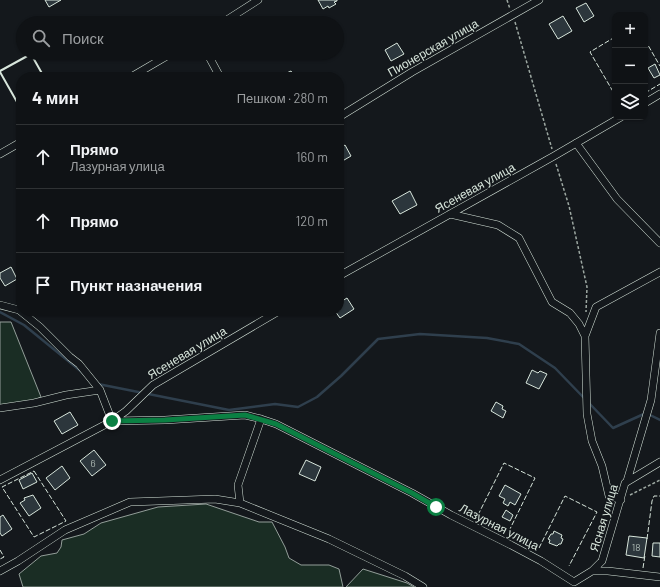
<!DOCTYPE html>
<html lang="ru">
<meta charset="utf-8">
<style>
:root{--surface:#0f1215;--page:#1d2022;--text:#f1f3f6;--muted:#9b9ea0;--line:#2f3234}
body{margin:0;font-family:Barlow,sans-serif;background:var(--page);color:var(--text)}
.controls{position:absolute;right:12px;top:12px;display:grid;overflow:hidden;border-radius:8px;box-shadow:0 1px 3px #0004}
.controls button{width:36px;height:36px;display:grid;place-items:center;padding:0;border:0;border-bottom:1px solid var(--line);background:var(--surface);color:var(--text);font:20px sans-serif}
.stop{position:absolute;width:12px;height:12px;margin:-9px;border:3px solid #0b8043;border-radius:50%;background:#fff}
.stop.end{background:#0b8043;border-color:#fff;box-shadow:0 1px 4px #0008}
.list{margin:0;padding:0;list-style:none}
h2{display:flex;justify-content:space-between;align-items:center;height:52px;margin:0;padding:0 16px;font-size:17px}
h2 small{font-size:13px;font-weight:400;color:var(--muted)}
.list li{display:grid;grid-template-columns:26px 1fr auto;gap:12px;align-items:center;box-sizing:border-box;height:64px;padding:0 16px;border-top:1px solid var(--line)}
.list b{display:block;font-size:15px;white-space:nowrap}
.list p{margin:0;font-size:13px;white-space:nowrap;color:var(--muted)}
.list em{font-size:13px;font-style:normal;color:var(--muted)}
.icon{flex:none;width:22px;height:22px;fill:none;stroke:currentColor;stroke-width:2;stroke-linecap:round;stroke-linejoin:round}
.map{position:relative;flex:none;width:660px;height:587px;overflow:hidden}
.search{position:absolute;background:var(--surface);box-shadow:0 1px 3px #0004;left:16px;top:16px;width:328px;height:44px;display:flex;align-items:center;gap:10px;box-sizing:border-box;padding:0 14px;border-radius:22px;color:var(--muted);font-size:15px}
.panel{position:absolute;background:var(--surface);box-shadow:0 1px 3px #0004;left:16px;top:72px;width:328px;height:244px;border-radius:16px}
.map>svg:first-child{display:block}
.green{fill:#1a2d24;stroke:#939e99}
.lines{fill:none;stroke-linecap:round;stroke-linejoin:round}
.stream{stroke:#2f3f4d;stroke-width:2.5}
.building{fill:#2c363c;stroke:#d8e6dc}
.minor-casing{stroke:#d8e6dc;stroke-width:8}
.path{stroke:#9da8a2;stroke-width:1.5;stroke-dasharray:3 2;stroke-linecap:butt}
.minor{stroke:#14181c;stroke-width:7}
.fence{stroke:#d8e6dc;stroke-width:1;stroke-dasharray:5 2;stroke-linecap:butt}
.wall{stroke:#d8e6dc;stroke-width:2}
.route{stroke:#0b8043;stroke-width:5}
.labels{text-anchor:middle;stroke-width:3;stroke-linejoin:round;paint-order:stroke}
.number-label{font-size:10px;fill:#adbab4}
.street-label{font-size:12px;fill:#d8e6dc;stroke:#14181c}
</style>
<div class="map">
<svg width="660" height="587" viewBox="0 0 660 587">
<rect width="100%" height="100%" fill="#14181c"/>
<path class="green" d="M0 322H11L41 397 31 402 0 405Z
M206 504 259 522H272L285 547 289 558 301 565H329L339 569 343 587H23L19 574 41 556 57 553 61 547 62 540 84 534 101 523 158 507Z
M363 569 407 583 414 587H346Z"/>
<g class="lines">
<path class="stream" d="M0 312 24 325 83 373
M98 384 229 410 275 404 298 407 317 397 341 376 378 339 420 334 487 338 519 344 555 368 585 399
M589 403 613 428 646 413 660 420"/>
</g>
<path class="building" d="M45 0H61L49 7Z
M318 0H337V1L334 2 336 4 329 8 328 6 323 9Z
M586 3 594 16 584 22 576 8Z
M563 16 572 31 558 39 549 24Z
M397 43 404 54 391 61 385 50Z
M655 64 660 75 654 78 648 68Z
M291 71 295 77H281L280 76Z
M345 145 351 156 339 163V149Z
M410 191 417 205 400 214 392 201Z
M11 267 17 279 5 286 0 278V273Z
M347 298 354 309 340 318 335 311H339V303Z
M532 370 538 373 540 371 547 374 539 389 526 383Z
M496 402 503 406 502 409 506 411 503 418 491 411Z
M70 412 78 425 62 434 54 421Z
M94 450 106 465 92 476 80 461Z
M306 460 321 467 315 481 299 474Z
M62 466 70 478 55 490 46 478Z
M32 473 37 482 23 489 19 480Z
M505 485 521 494 515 505 510 502 508 506 503 503 505 499 499 496Z
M33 495 41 508 29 516 20 503 25 500 24 498Z
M506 510 513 515 510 521 502 517Z
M3 515 12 529 2 536 0 533V517Z
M554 531 562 535 561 538 563 539 561 544H559L557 546 549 543 550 540 548 539 551 534H553Z
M629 536 647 538 644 558 626 555Z
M653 543H660V557L652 556Z"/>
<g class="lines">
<defs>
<path id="minor" d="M222 23 258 0
M207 53 220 77
M131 77 172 53
M645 103 660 94
M339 117 412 72 539 0
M576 143 617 199 660 243
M0 154 21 142
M450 214 498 225 519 238 552 302 570 313 579 324 585 336 587 414 592 441 602 466 609 496 621 500
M339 276 554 156 621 117
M0 305 19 310 40 327 70 357 79 364 100 390 112 421 165 420 245 415 261 419
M585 336 596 307 660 272
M0 408 34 403 66 395 100 390
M0 480 112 421 126 411 153 385 279 311
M627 481 651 400 660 333
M240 503 238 485 261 419 276 424 412 493 451 515 511 545 541 561 574 582 592 571H608L660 577
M0 571 18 561 65 530 130 502 215 499 240 503 329 539 405 576 423 587
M592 571 602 561 625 483 660 462"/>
</defs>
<use href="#minor" class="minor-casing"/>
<path class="path" d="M507 0 510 9
M515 22 552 149
M556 164 569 206 587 287 586 312
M630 495 660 480"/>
<use href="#minor" class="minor"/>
<path class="fence" d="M615 37 590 52 615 95
M645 40 660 66
M645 93 660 84
M34 471 66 521 34 537 2 487Z
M478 515 504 463 535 478 508 533
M647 539 652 501 654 496H660
M539 548 565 496 597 512 569 566
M0 550 4 557 0 559
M643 568 645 555"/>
<path class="wall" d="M0 71 31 54 44 77
M0 72 21 109"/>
</g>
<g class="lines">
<path class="route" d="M112 421 165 420 245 415 276 424 412 493 436 507"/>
</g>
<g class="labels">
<g class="number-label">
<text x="93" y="467">6</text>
<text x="636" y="551">18</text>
</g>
<g class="street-label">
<text transform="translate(433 48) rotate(-30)" y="4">Пионерская улица</text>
<text transform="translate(475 188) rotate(-29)" y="4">Ясеневая улица</text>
<text transform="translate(187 353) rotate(-31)" y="4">Ясеневая улица</text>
<text transform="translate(604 518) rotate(-73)" y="4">Ясная улица</text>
<text transform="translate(499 527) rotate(27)" y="4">Лазурная улица</text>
</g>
</g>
</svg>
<div class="controls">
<button>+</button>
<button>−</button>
<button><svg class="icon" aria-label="layers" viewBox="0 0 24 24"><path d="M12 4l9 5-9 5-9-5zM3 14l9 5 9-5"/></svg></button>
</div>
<div class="stop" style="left:436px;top:507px"></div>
<div class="stop end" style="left:112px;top:421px"></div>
<div class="search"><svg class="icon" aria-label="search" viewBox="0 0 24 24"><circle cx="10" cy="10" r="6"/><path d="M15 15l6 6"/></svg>Поиск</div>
<section class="panel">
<h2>4 мин<small>Пешком · 280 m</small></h2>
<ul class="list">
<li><svg class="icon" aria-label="ahead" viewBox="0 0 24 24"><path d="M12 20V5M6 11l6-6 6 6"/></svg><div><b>Прямо</b><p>Лазурная улица</p></div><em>160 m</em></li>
<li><svg class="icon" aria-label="ahead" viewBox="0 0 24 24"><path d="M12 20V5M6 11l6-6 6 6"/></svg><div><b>Прямо</b></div><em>120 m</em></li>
<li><svg class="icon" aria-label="arrive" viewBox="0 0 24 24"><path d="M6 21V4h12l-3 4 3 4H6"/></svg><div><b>Пункт назначения</b></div></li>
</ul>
</section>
</div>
